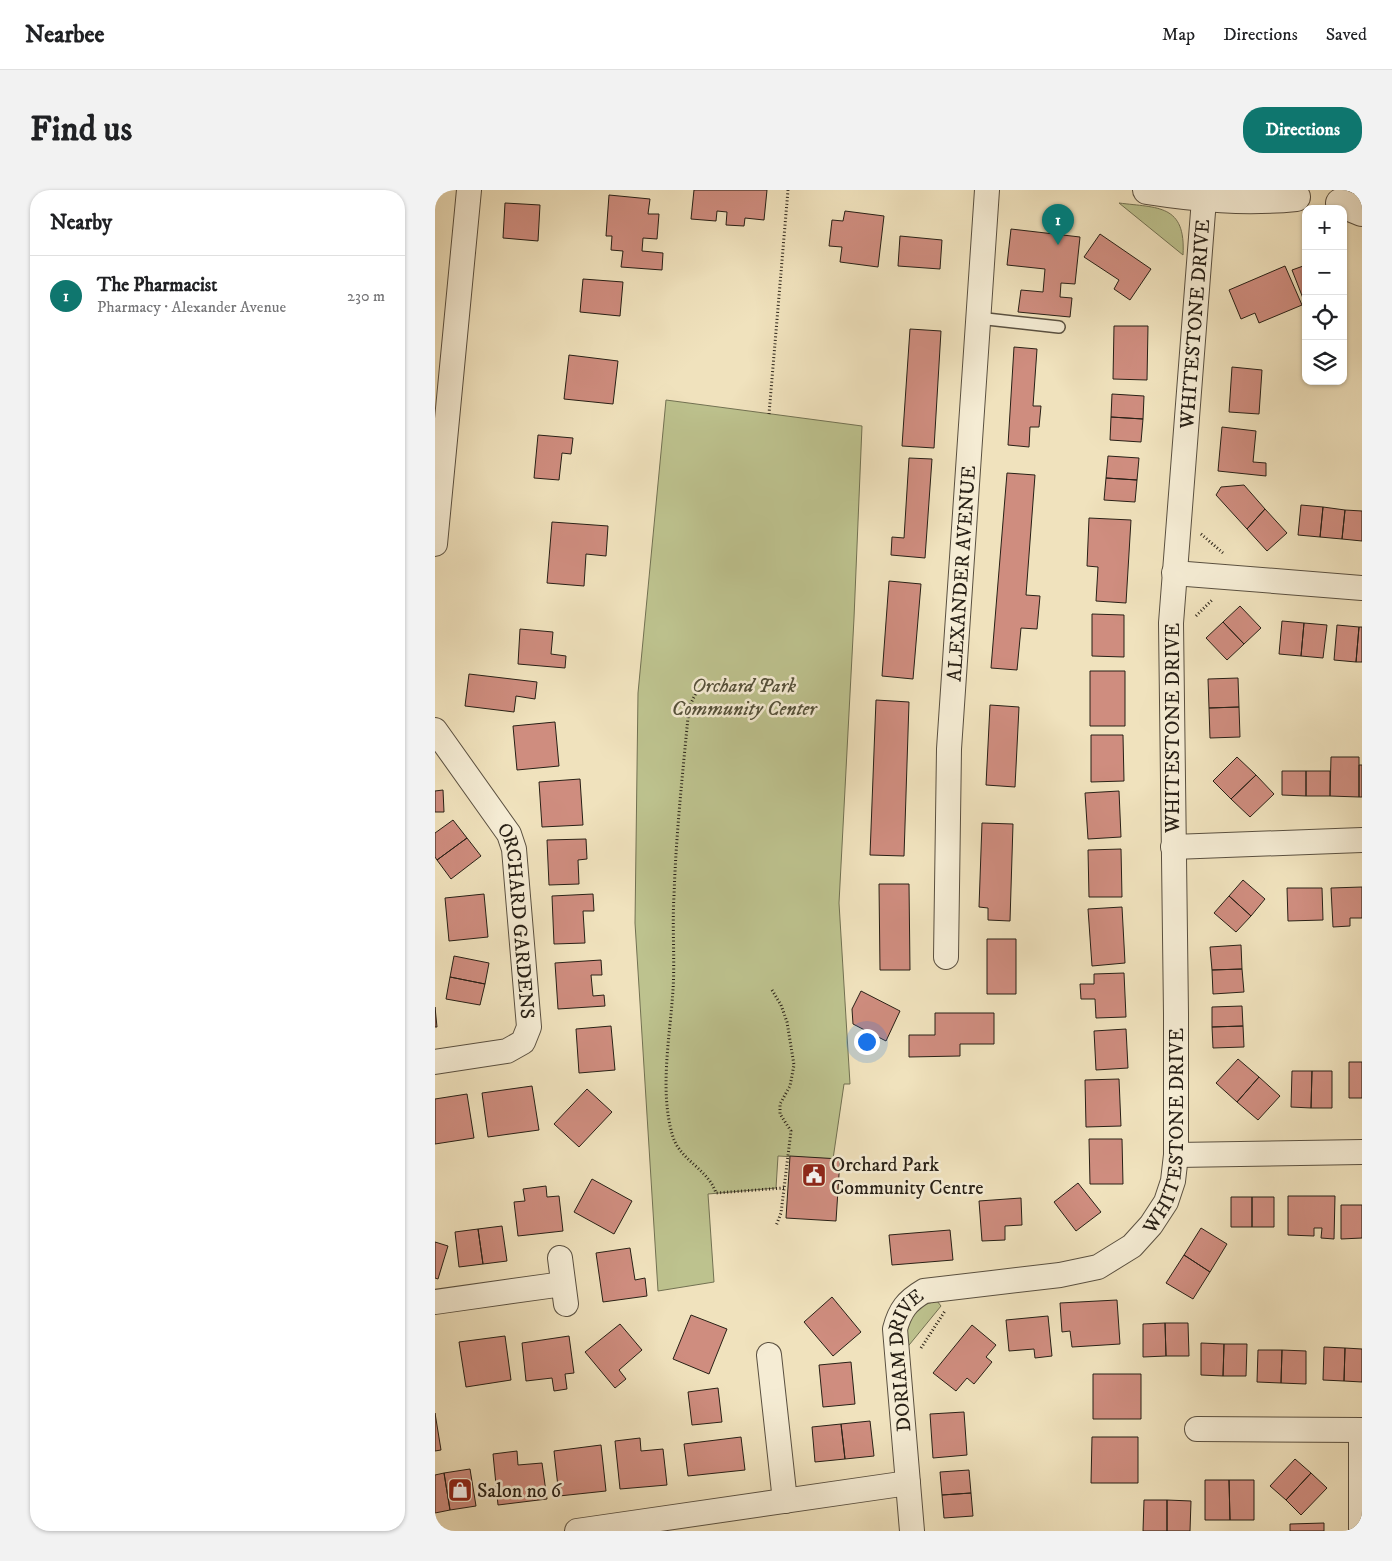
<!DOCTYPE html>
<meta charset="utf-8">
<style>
:root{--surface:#fff;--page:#f2f2f2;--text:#202124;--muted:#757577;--line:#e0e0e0;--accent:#0f766e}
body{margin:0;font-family:"IM FELL DW Pica",serif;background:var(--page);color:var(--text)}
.controls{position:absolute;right:15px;top:15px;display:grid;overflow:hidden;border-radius:10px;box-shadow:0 1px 4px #0004}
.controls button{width:45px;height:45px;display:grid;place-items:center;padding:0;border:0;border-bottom:1px solid var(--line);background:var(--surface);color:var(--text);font:25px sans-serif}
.you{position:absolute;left:431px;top:851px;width:18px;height:18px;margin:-12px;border:4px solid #fff;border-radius:50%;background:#1a73e8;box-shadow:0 0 0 8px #1a73e833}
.badge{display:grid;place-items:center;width:32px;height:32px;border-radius:50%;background:var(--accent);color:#fff;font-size:16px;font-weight:700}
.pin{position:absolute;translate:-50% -41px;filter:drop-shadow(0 1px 2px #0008)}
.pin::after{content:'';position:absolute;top:26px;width:18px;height:15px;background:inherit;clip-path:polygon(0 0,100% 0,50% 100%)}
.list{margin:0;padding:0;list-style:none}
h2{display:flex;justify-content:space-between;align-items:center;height:65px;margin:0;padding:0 20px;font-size:21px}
h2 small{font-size:16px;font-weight:400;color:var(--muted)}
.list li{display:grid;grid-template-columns:32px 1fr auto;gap:15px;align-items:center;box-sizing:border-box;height:80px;padding:0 20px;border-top:1px solid var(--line)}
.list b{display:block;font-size:19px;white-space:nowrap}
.list p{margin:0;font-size:16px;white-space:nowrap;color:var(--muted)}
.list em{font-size:16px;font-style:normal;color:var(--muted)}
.icon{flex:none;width:28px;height:28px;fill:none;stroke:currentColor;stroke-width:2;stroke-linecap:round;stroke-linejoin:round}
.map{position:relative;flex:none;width:927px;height:1341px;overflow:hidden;border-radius:20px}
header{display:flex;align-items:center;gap:30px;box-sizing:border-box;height:70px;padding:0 25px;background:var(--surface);border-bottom:1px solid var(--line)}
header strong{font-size:24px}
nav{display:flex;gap:28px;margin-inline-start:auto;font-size:18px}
.intro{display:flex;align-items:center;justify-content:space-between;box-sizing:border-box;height:120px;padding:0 30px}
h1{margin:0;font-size:35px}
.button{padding:12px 22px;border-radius:20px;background:var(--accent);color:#fff;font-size:18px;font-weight:700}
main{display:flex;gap:30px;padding:0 30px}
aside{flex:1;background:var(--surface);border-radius:20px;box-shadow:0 1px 4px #0004}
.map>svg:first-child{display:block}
.green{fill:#bdc28e;stroke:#727152}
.building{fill:#cf8d7f;stroke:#282016}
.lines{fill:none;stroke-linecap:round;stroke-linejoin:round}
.service-casing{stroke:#5a5040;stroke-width:14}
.minor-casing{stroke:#5a5040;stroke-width:26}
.tertiary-casing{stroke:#5a5040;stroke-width:30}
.path{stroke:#282016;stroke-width:3;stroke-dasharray:1 2.5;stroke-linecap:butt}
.service{stroke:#f5ecd4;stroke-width:11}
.minor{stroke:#f5ecd4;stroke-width:24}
.tertiary{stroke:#f5ecd4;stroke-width:28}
.labels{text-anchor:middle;stroke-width:5;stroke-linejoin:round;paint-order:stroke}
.street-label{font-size:20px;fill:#282016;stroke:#f5ecd4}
.park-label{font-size:20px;font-style:italic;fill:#55513a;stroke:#f5ecd4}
.poi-label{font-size:20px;fill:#282016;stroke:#f5ecd4;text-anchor:start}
</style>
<header>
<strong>Nearbee</strong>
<nav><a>Map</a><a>Directions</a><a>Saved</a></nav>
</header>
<div class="intro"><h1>Find us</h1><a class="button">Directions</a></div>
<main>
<aside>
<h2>Nearby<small></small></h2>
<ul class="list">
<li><span class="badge">1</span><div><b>The Pharmacist</b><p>Pharmacy · Alexander Avenue</p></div><em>230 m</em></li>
</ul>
</aside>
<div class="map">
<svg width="927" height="1341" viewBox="0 0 927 1341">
<rect width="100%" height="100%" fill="#f0e2bd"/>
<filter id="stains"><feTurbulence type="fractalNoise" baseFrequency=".004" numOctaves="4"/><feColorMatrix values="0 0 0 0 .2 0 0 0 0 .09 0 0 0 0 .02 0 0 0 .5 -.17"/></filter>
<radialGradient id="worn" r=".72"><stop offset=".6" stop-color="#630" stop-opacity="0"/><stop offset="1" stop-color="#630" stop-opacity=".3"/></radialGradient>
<path class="green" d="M684 13C723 18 751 14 748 65Z
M231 210 427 236 419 428 404 713 415 894H409L398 969 343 966 341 998 273 1004 279 1092 223 1101 200 733 203 503Z
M502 1111 506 1116 470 1160C470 1129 469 1119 502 1111Z"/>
<path class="building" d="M259 0H332L329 30 310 28 309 36 291 35 292 22 282 21 281 31 256 29Z
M174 5 215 9 213 24H224L222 49 208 48 207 61 228 63 227 80 186 77 188 61 176 60 177 46H171Z
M70 13 105 15 103 51 68 48Z
M410 21 449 26 443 77 405 72 407 57 394 56 397 30 408 31Z
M576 39 645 47 640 94 626 93 625 107 637 108 635 127 583 122 586 100 608 102 610 79 572 75Z
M665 44 716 79 695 110 679 99 684 90 649 67Z
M465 46 507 50 505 79 463 76Z
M871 75V116L857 80Z
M850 76 867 115 824 133 820 123 806 129 794 100Z
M148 89 188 92 185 126 145 122Z
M679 136H713L712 190 678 189Z
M475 139 506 141 499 258 467 256Z
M579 157 602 159 598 216H606L604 237H595L594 257 573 255Z
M134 165 183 171 178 214 129 209Z
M797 177 827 180 824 224 794 222Z
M677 204 709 206 708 229 676 227Z
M676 227 708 229 706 252 675 250Z
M787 237 821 241 818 272 831 273V286L783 281Z
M103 245 138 248 136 264 127 263 124 290 99 288Z
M673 266 704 268 702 290 671 288Z
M474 268 497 269 490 368 456 365 457 347 469 348Z
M572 283 600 285 591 405 605 406 602 439 586 438 582 480 556 478Z
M671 288 702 290 700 312 669 310Z
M809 295 830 319 812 339 781 305 786 297Z
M866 315 888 317 885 347 863 345Z
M888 317 910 320 907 349 885 347Z
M830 319 852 343 832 361 812 339Z
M910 320 927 321V351L907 349Z
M654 328 696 330 691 413 661 411 663 377 652 376Z
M117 332 173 336 171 366 151 364 149 396 112 393Z
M454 391 486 394 478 489 447 486Z
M805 416 826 438 809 454 788 432Z
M657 424 689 425V467L657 466Z
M847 431 869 433 866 466 844 464Z
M788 432 809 454 792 470 771 448Z
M869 433 892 435 888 468 866 466Z
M902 435 924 437 921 472 899 470Z
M924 437H927V472H921Z
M85 439 118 442 116 464 131 466 130 478 83 474Z
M655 481H690V536H655Z
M34 484 102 492 100 509 81 506 79 522 30 516Z
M803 488 804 517 774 518 773 489Z
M441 510 474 512 469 666 435 665Z
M555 515 584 517 580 597 551 595Z
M804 517 805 547 775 548 774 518Z
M120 532 124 576 82 580 78 536Z
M656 545H688L689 591 656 592Z
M802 567 821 585 796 609 778 591Z
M896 567H924V607L895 606Z
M924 575H927V607H924Z
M847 581H871V606L847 605Z
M871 581H895V606H871Z
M821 585 839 604 815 627 796 609Z
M145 589 148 635 107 637 104 592Z
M8 600 9 622H0V601Z
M684 601 686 647 653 649 650 603Z
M18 630 32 648 2 670 0 667V643Z
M547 633 578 634 575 731 553 730V718L544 717Z
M32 648 46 666 16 689 2 670Z
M151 649 152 669 143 670 144 694 114 695 112 650Z
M686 659 687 707H654L653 660Z
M808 690 830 709 816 726 794 706Z
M444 694H474L475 780H445Z
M927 697V728H915V736L898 737 896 698Z
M852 698H887L888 730 853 731Z
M49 704 53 747 14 751 10 708Z
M158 704 159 721H148L150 753 119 754 117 706Z
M794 706 816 726 801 742 779 723Z
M687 717 690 773 657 776 653 719Z
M552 749H581V804H552Z
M806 755 807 779 777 780 775 757Z
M19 766 54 773 50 794 15 787Z
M166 770 167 785H156L158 806 169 805 170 816 123 819 120 773Z
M807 779 809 802 778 804 777 780Z
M689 783 691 827 661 828 660 809H646L645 794H659V784Z
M15 787 50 794 45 815 11 809Z
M426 801 465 821 451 851 418 834 417 819Z
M807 816 808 836 777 837V817Z
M0 817 2 837H0Z
M500 823H559V854H525V866L474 867V845H500Z
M176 836 180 880 144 883 141 839Z
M808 836 809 857 778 858 777 837Z
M691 839 693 878 661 880 659 841Z
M803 869 824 887 802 912 781 893Z
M914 872H927V908H914Z
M857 881H877L876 918 856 917Z
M877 881H897V918H876Z
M824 887 845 906 823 930 802 912Z
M684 889 686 936 651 937 650 890Z
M97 896 104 940 53 947 47 903Z
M152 899 177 922 144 957 119 934Z
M32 904 39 948 0 954V909Z
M654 949H687L688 994H655Z
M355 966 405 969 401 1031 351 1028Z
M157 989 197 1011 179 1044 139 1022Z
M643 993 666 1022 641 1041 619 1012Z
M111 996 112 1007 124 1006 128 1041 83 1046 79 1012 90 1011 88 999Z
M853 1006H900L899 1049 886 1048 887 1038H879V1046L853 1045Z
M796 1007H817V1037H796Z
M817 1007H839V1037H817Z
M586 1008 587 1035 570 1036V1050L547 1051 544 1011Z
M906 1015H927V1048L906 1049Z
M67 1036 72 1071 48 1074 43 1039Z
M766 1038 792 1054 775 1082 749 1065Z
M43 1039 48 1074 24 1077 20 1042Z
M515 1040 518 1070 457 1075 454 1045Z
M0 1052 13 1056 3 1089 0 1088Z
M195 1058 200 1090 210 1088 212 1106 168 1112 161 1063Z
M749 1065 775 1082 758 1109 731 1093Z
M397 1107 426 1142 398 1166 369 1132Z
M682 1110 685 1154 637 1157 635 1141 627 1142 625 1113Z
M256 1125 292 1139 274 1184 238 1169Z
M613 1126 617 1166 600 1168 599 1159 574 1161 571 1130Z
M730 1133H753L754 1166H731Z
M730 1133 731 1166 708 1167V1134Z
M185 1134 207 1160 184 1180 191 1189 180 1198 150 1162Z
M537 1135 561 1155 551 1167 557 1172 539 1194 532 1188 521 1201 498 1183Z
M70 1146 76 1190 31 1197 24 1152Z
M134 1146 139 1183 130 1184 132 1199 119 1201 117 1188 91 1191 87 1153Z
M766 1153 789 1154 788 1186 766 1185Z
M789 1154H812L811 1186H788Z
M889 1157 910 1158 909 1191 888 1190Z
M910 1158 927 1159V1192L909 1191Z
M823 1160H847L846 1193 822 1192Z
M847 1160 871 1161V1194L846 1193Z
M416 1172 420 1214 388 1217 384 1175Z
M658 1184H706V1229H658Z
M283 1198 287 1232 257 1235 253 1202Z
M529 1222 532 1265 498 1268 495 1224Z
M0 1223 6 1260 0 1261Z
M435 1231 439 1266 410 1269 406 1234Z
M406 1234 410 1269 380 1272 377 1237Z
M306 1247 310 1280 253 1286 249 1254Z
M657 1247H703V1293H656Z
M205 1248 206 1261 228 1259 232 1295 185 1299 180 1251Z
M166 1255 171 1301 124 1306 119 1261Z
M82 1261 83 1275 107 1273 112 1309 63 1315 58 1264Z
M860 1269 876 1283 851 1310 835 1296Z
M35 1279 41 1316 15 1320 9 1283Z
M534 1280 536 1303 507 1305 505 1282Z
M9 1283 15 1320 0 1323V1285Z
M876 1283 892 1298 866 1325 851 1310Z
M770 1290H794L795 1330H770Z
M794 1290H819V1330H795Z
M536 1303 538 1326 509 1328 507 1305Z
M709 1310H732V1341H708Z
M732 1310 756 1311 755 1341H732Z
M889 1333V1341H855V1334Z"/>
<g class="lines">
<defs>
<path id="service" d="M543 128 624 137"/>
<g id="minor">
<path d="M0 354 34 0"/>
<path d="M739 383 927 398"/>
<path id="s1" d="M0 540 74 644 79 659 94 837 88 852 72 861 0 872"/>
<path d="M738 657 927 650"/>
<path id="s2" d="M511 767 514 559 552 0"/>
<path d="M741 965 927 962"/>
<path d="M125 1068 131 1114"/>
<path d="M0 1112 128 1094"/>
<path d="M334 1165 350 1311"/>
<path d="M762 1239 927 1240"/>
<path d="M926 1240V1341"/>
<path d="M142 1341 473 1293"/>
<path id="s3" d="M477 1341 460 1139C465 1120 472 1111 489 1101L625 1085 663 1077 697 1056 716 1035 731 1012 738 991 741 965V824L736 433 769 9"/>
</g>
<path id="tertiary" d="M712 0C763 8 810 12 861 7
M905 13 927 22"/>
</defs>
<use href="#service" class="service-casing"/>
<use href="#minor" class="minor-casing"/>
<use href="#tertiary" class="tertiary-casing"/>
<path class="path" d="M334 224 353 0
M766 344 788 363
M761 426 778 409
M262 501 254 517C248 580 241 643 239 706 237 737 240 769 238 800 235 847 224 902 238 947 246 971 273 979 281 1003L349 998
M337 800 346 815 352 832 359 875 355 896 345 914V924L356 941 346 1023 341 1036
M486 1158 510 1121
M0 1335 3 1341"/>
<use href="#service" class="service"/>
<use href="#minor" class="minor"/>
<use href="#tertiary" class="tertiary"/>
</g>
<defs>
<symbol id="civic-square" viewBox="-11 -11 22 22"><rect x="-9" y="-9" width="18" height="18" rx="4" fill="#8f2418" stroke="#f5ecd4"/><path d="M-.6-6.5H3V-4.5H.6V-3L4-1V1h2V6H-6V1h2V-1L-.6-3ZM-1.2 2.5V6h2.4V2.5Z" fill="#fff"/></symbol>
<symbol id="shop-square" viewBox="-11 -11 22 22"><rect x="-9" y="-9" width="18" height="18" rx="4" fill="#8f2418" stroke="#f5ecd4"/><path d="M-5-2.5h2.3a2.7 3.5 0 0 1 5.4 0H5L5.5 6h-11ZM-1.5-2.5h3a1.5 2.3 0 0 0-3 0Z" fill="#fff"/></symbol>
</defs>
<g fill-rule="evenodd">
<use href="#civic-square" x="365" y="971" width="28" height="28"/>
<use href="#shop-square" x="11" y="1286" width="28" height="28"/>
</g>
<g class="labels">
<g class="street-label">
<text dy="7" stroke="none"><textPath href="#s3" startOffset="1404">WHITESTONE DRIVE</textPath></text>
<text dy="7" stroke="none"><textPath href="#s2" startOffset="384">ALEXANDER AVENUE</textPath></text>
<text transform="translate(737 538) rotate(-90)" y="7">WHITESTONE DRIVE</text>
<text dy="7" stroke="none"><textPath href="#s1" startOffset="215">ORCHARD GARDENS</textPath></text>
<text dy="7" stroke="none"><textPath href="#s3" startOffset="594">WHITESTONE DRIVE</textPath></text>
<text dy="7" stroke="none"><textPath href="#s3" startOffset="174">DORIAM DRIVE</textPath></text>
</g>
<g class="park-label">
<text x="309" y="502">Orchard Park<tspan x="309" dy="23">Community Center</tspan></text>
</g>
<g class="poi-label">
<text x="396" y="981">Orchard Park<tspan x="396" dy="23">Community Centre</tspan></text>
<text x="42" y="1307">Salon no 6</text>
</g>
</g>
<rect width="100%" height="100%" filter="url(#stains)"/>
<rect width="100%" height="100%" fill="url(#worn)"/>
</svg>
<div class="controls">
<button>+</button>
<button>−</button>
<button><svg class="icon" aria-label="locate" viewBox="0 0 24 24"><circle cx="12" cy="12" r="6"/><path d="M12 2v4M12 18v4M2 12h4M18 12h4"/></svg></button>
<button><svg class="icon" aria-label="layers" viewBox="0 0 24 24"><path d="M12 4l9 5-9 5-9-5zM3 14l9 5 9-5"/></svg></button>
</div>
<div class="you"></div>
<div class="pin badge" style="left:623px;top:55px">1</div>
</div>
</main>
